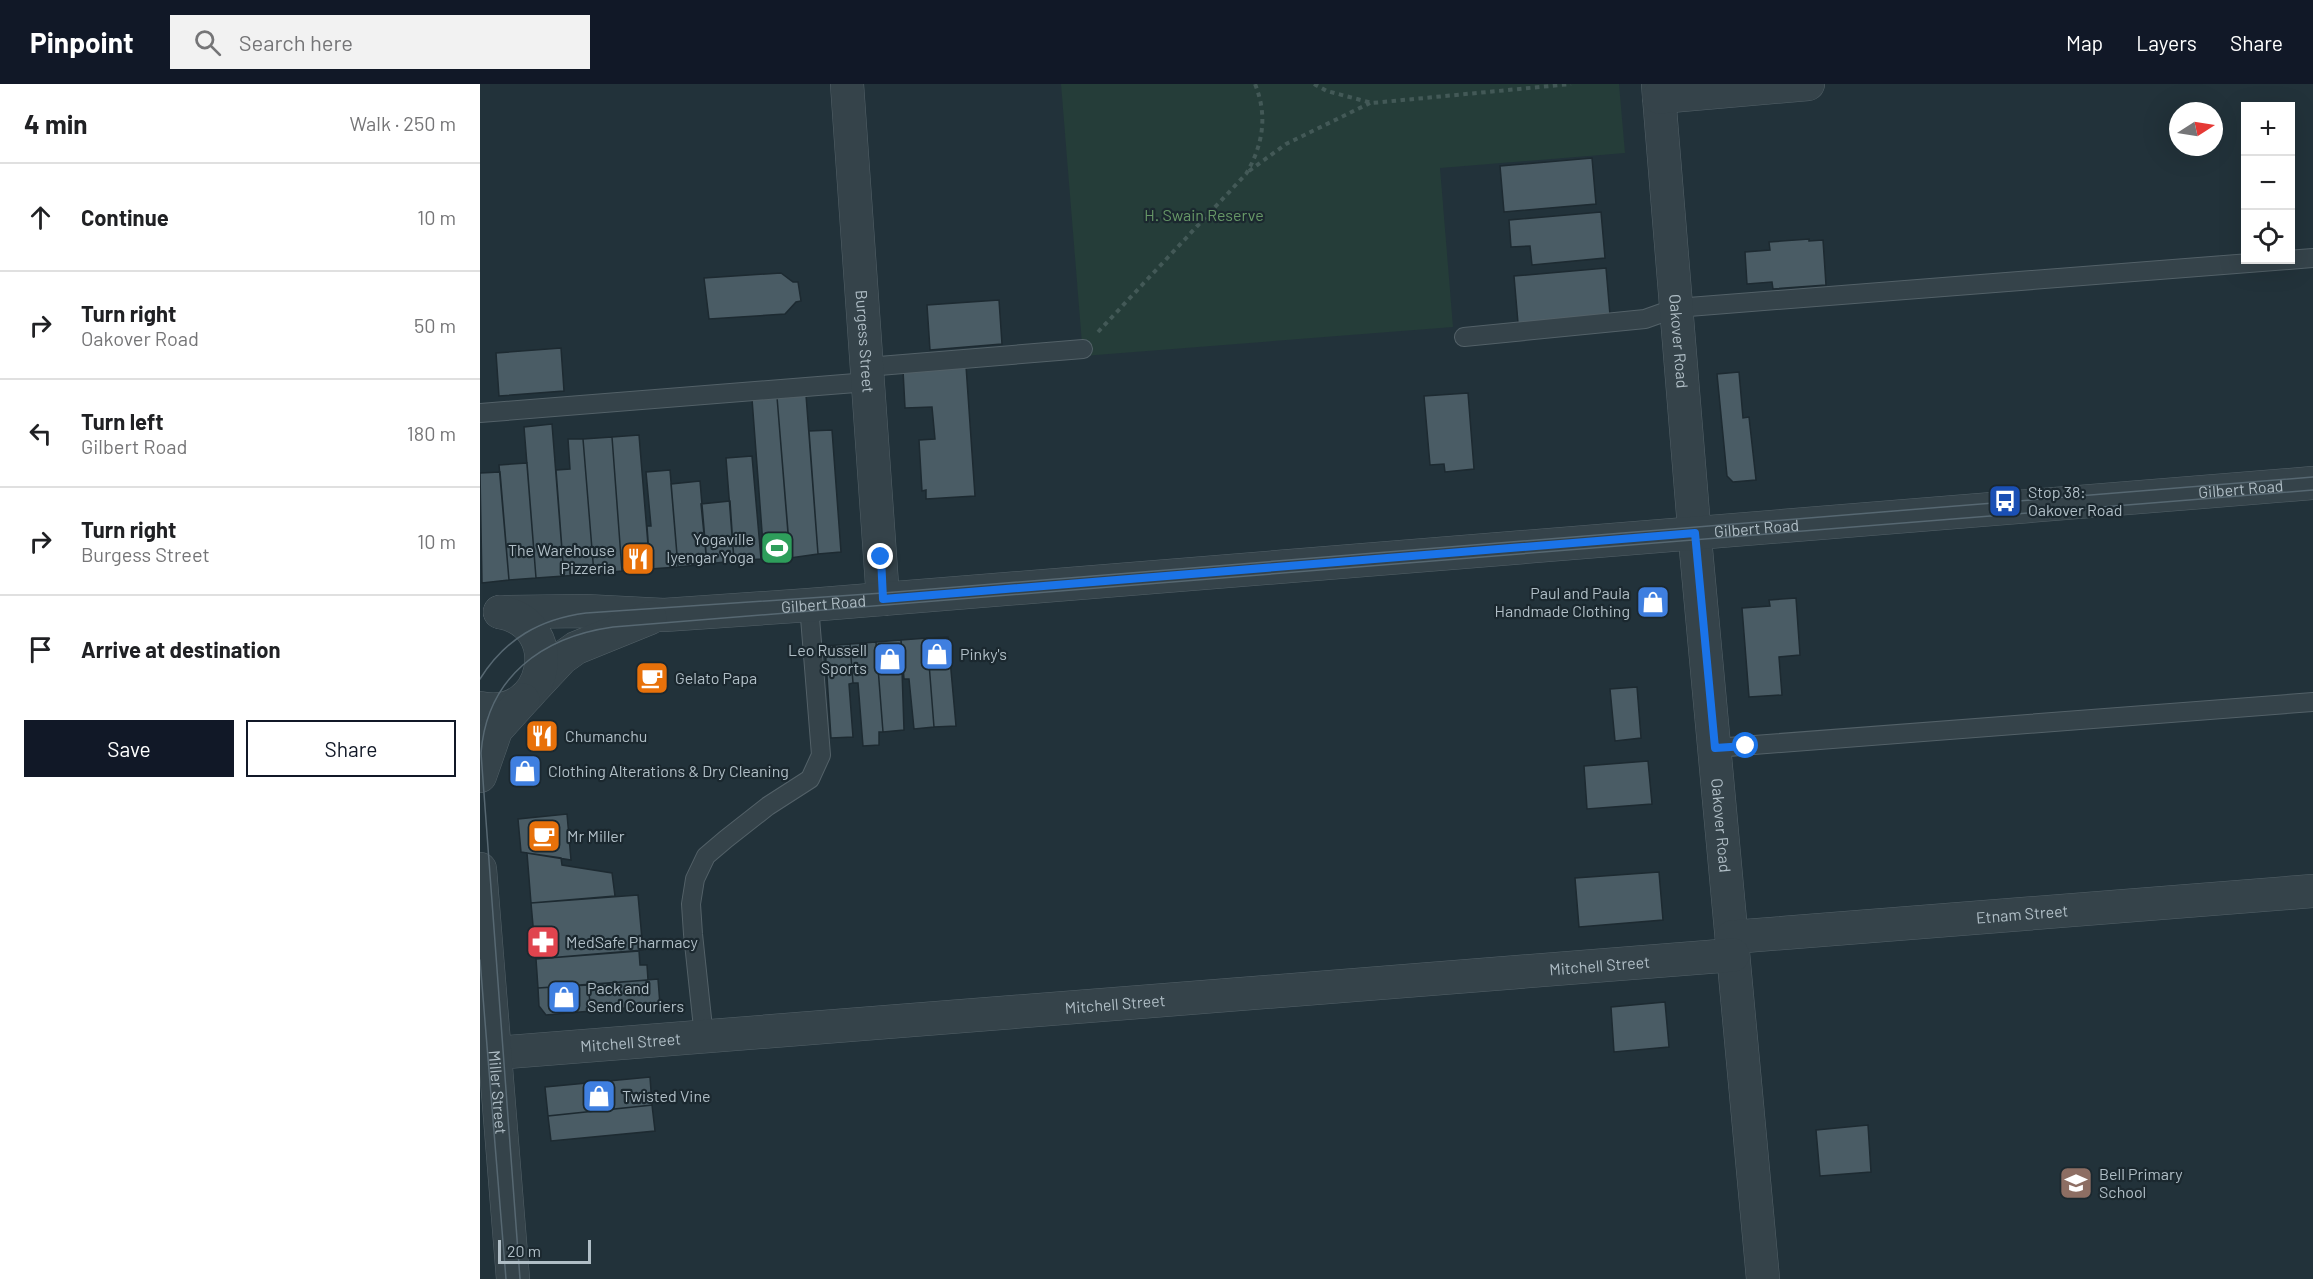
<!DOCTYPE html>
<meta charset="utf-8">
<style>
:root{--surface:#fff;--page:#f2f2f2;--text:#202124;--muted:#757577;--line:#e0e0e0;--accent:#111827}
body{margin:0;font-family:Barlow,sans-serif;background:var(--page);color:var(--text)}
.controls{position:absolute;right:18px;top:18px;display:grid;overflow:hidden;border-radius:0px;box-shadow:0 6px 24px #0002}
.controls button{width:54px;height:54px;display:grid;place-items:center;padding:0;border:0;border-bottom:2px solid var(--line);background:var(--surface);color:var(--text);font:30px sans-serif}
.compass{position:absolute;left:1689px;top:18px;width:54px;height:54px;border-radius:50%;background:var(--surface);box-shadow:0 6px 24px #0002;rotate:78deg}
.scale{position:absolute;left:18px;bottom:15px;width:93px;box-sizing:border-box;padding-left:6px;border:3px solid #b0bec6;border-top:0;font-size:16px;line-height:21px;white-space:nowrap;color:#b0bec6;-webkit-text-stroke:4px #1b282f;paint-order:stroke}
.stop{position:absolute;width:18px;height:18px;margin:-14px;border:4px solid #1a73e8;border-radius:50%;background:#fff}
.stop.end{background:#1a73e8;border-color:#fff;box-shadow:0 2px 6px #0008}
.list{margin:0;padding:0;list-style:none}
h2{display:flex;justify-content:space-between;align-items:center;height:78px;margin:0;padding:0 24px;font-size:26px}
h2 small{font-size:20px;font-weight:400;color:var(--muted)}
.list li{display:grid;grid-template-columns:39px 1fr auto;gap:18px;align-items:center;box-sizing:border-box;height:108px;padding:0 24px;border-top:2px solid var(--line)}
.list b{display:block;font-size:22px;white-space:nowrap}
.list p{margin:0;font-size:20px;white-space:nowrap;color:var(--muted)}
.list em{font-size:20px;font-style:normal;color:var(--muted)}
.actions{display:flex;gap:12px;padding:18px 24px}
.actions a{flex:1;padding:14px 0;border:2px solid var(--accent);border-radius:0px;text-align:center;font-size:21px;color:var(--accent)}
.actions .main{background:var(--accent);color:#fff}
.icon{flex:none;width:33px;height:33px;fill:none;stroke:currentColor;stroke-width:2;stroke-linecap:round;stroke-linejoin:round}
.map{position:relative;flex:none;width:1833px;height:1195px;overflow:hidden}
header{display:flex;align-items:center;gap:36px;box-sizing:border-box;height:84px;padding:0 30px;background:var(--accent);color:#fff}
header strong{font-size:28px}
nav{display:flex;gap:33px;margin-inline-start:auto;font-size:21px}
.search{width:420px;height:54px;background:var(--page);display:flex;align-items:center;gap:15px;box-sizing:border-box;padding:0 21px;border-radius:0px;color:var(--muted);font-size:22px}
main{display:flex}
aside{flex:1;background:var(--surface)}
.map>svg:first-child{display:block}
.green{fill:#253d39}
.building{fill:#4a5c65;stroke:#1d2a31;stroke-width:1.5}
.lines{fill:none;stroke-linecap:round;stroke-linejoin:round}
.service-casing{stroke:#536168;stroke-width:20}
.minor-casing{stroke:#536168;stroke-width:34}
.tertiary-casing{stroke:#536168;stroke-width:34}
.path{stroke:#435957;stroke-width:4;stroke-dasharray:4.5 4.5;stroke-linecap:butt}
.service{stroke:#35434a;stroke-width:18}
.minor{stroke:#35434a;stroke-width:33}
.tertiary{stroke:#35434a;stroke-width:33}
.tram{stroke:#576872;stroke-width:1.5}
.route{stroke:#1a73e8;stroke-width:8}
.labels{text-anchor:middle;stroke-width:4.5;stroke-linejoin:round;paint-order:stroke}
.park-label{font-size:16px;fill:#679867;stroke:#1b282f}
.street-label{font-size:16px;fill:#b0bec6;stroke:#1b282f}
.poi-label{font-size:16px;fill:#b0bec6;stroke:#1b282f;text-anchor:start}
</style>
<header>
<strong>Pinpoint</strong>
<div class="search"><svg class="icon" aria-label="search" viewBox="0 0 24 24"><circle cx="10" cy="10" r="6"/><path d="M15 15l6 6"/></svg>Search here</div>
<nav><a>Map</a><a>Layers</a><a>Share</a></nav>
</header>
<main>
<aside>
<h2>4 min<small>Walk · 250 m</small></h2>
<ul class="list">
<li><svg class="icon" aria-label="ahead" viewBox="0 0 24 24"><path d="M12 20V5M6 11l6-6 6 6"/></svg><div><b>Continue</b></div><em>10 m</em></li>
<li><svg class="icon" aria-label="right" viewBox="0 0 24 24"><path d="M7 20v-9h11M14 6l5 5-5 5"/></svg><div><b>Turn right</b><p>Oakover Road</p></div><em>50 m</em></li>
<li><svg class="icon" aria-label="left" viewBox="0 0 24 24"><path d="M17 20v-9H6M10 6l-5 5 5 5"/></svg><div><b>Turn left</b><p>Gilbert Road</p></div><em>180 m</em></li>
<li><svg class="icon" aria-label="right" viewBox="0 0 24 24"><path d="M7 20v-9h11M14 6l5 5-5 5"/></svg><div><b>Turn right</b><p>Burgess Street</p></div><em>10 m</em></li>
<li><svg class="icon" aria-label="arrive" viewBox="0 0 24 24"><path d="M6 21V4h12l-3 4 3 4H6"/></svg><div><b>Arrive at destination</b></div></li>
</ul>
<div class="actions"><a class="main">Save</a><a>Share</a></div>
</aside>
<div class="map">
<svg width="1833" height="1195" viewBox="0 0 1833 1195">
<rect width="100%" height="100%" fill="#22323a"/>
<path class="green" d="M581 0H1139L1145 69 960 84 973 243 603 272Z"/>
<path class="building" d="M1112 74 1116 120 1024 128 1020 82Z
M1121 128 1125 174 1052 181 1050 162 1031 163 1029 136Z
M1329 155V157L1343 156 1346 201 1293 205 1292 198 1267 200 1265 168 1290 166 1289 158Z
M1126 184 1130 231 1038 239 1034 192Z
M301 189 313 198H318L321 217 316 218 305 230 229 235 224 194Z
M519 216 522 260 450 266 447 221Z
M81 264 84 307 19 312 16 269Z
M486 282 495 412 446 415V406L442 407 439 356 455 355 452 323 425 324 423 286Z
M1259 288 1263 334 1269 333 1276 396 1253 398 1247 392 1237 290Z
M988 309 994 385 965 388 964 380 950 381 944 312Z
M326 311 338 470 310 474 297 313Z
M297 313 310 472 284 474 272 315Z
M72 340 84 492 56 494 44 343Z
M352 346 361 468 338 470 329 347Z
M159 351 170 485 142 487 132 353Z
M132 353 142 487 114 490 103 355Z
M88 355H103L114 490 84 492 76 386 90 385Z
M272 372 281 475 254 477 246 374Z
M47 379 56 494 29 496 19 381Z
M190 386 198 483 170 485 167 442H171L166 388Z
M20 388 29 496 2 499 0 389Z
M220 397 227 480 198 483 191 400Z
M250 417 254 477 227 480 221 420Z
M1316 514 1320 571 1299 573 1302 611 1269 613 1262 524 1290 522 1289 516Z
M468 553 476 642 454 643 447 554Z
M447 554 454 643 434 645 429 595H424L421 556Z
M421 556 424 646 403 648 396 558Z
M396 558 403 648H399V661L383 662 378 599H373L370 560Z
M370 560 373 599 369 600 373 653 351 654 345 562Z
M1157 603 1161 654 1135 657 1130 605Z
M1168 677 1172 720 1107 725 1104 682Z
M87 730 91 776 41 768 38 735Z
M47 769 81 774 82 781 132 789 135 812 51 819Z
M1179 788 1183 836 1099 843 1095 794Z
M158 811 163 866 56 875 51 819Z
M159 867 160 881H167L168 896 58 904 56 875Z
M178 895 180 921 111 927 108 901Z
M108 901 111 927 66 931 59 922 58 904Z
M1185 918 1189 963 1134 968 1131 923Z
M170 993 172 1021 68 1032 65 1003Z
M172 1021 175 1047 71 1057 68 1032Z
M1388 1041 1391 1088 1340 1092 1336 1046Z"/>
<g class="lines">
<defs>
<path id="service" d="M984 253 1165 235 1196 224 1833 174
M387 283 603 265
M0 329 388 298
M1235 664 1833 618
M224 953 213 850 211 820 215 795 226 772 246 755 288 722 330 695 341 671 329 521"/>
<g id="minor">
<path id="s1" d="M367 0 403 515"/>
<path id="s2" d="M1178 0 1215 455 1283 1195"/>
<path d="M1179 13 1328 0"/>
<path id="s3" d="M1252 853 1833 807"/>
<path id="s4" d="M16 969 1253 871"/>
</g>
<g id="tertiary">
<path id="s5" d="M20 528 105 527 184 531 329 521 1833 399"/>
<path d="M54 604 82 574 96 564 170 534"/>
<path d="M0 624C67 639 87 540 20 528"/>
<path d="M0 692 16 646 43 616"/>
<path id="s6" d="M0 785 33 1195"/>
</g>
</defs>
<use href="#service" class="service-casing"/>
<use href="#minor" class="minor-casing"/>
<use href="#tertiary" class="tertiary-casing"/>
<path class="path" d="M834 0 847 7 892 19 1091 0
M769 87 806 60 890 19
M618 248 766 90C783 61 788 32 775 0"/>
<use href="#service" class="service"/>
<use href="#minor" class="minor"/>
<use href="#tertiary" class="tertiary"/>
<path class="tram" d="M0 595C25 555 60 535 106 529L403 509 1833 393
M0 876 26 1195
M40 1195 1 669C7 593 62 553 133 543L1833 406"/>
</g>
<g class="lines">
<path class="route" d="M401 473 403 515 1215 449 1235 664 1266 662"/>
</g>
<defs>
<symbol id="bus-square" viewBox="-11 -11 22 22"><rect x="-9" y="-9" width="18" height="18" rx="4" fill="#1a4fb4" stroke="#1b282f"/><path d="M-5-6H5V4H4V6H2V4H-2V6H-4V4H-5ZM-3.5-4V0h7V-4ZM-3.5 1.2v1.5H-2V1.2ZM2 1.2v1.5H3.5V1.2Z" fill="#fff"/></symbol>
<symbol id="stadium-square" viewBox="-11 -11 22 22"><rect x="-9" y="-9" width="18" height="18" rx="4" fill="#2e9e5b" stroke="#1b282f"/><path d="M0-5a6.5 5 0 1 0 0 10a6.5 5 0 1 0 0-10ZM-3.5-1.8h7v3.6h-7Z" fill="#fff"/></symbol>
<symbol id="restaurant-square" viewBox="-11 -11 22 22"><rect x="-9" y="-9" width="18" height="18" rx="4" fill="#e8710a" stroke="#1b282f"/><path d="M-5-6h1v4h1v-4h1v4h1v-4h1v5L-1.5 .5V6h-2V.5L-5-1ZM5-6V6H3V1.5H1.5Q1.5-4 5-6Z" fill="#fff"/></symbol>
<symbol id="shop-square" viewBox="-11 -11 22 22"><rect x="-9" y="-9" width="18" height="18" rx="4" fill="#3f7fe0" stroke="#1b282f"/><path d="M-5-2.5h2.3a2.7 3.5 0 0 1 5.4 0H5L5.5 6h-11ZM-1.5-2.5h3a1.5 2.3 0 0 0-3 0Z" fill="#fff"/></symbol>
<symbol id="cafe-square" viewBox="-11 -11 22 22"><rect x="-9" y="-9" width="18" height="18" rx="4" fill="#e8710a" stroke="#1b282f"/><path d="M-5.5-4.5H6V0H3Q3 3.5 0 3.5H-2.5Q-5.5 3.5-5.5 0ZM3-3.2v2h1.7v-2ZM-6 4.5H4V6H-6Z" fill="#fff"/></symbol>
<symbol id="pharmacy-square" viewBox="-11 -11 22 22"><rect x="-9" y="-9" width="18" height="18" rx="4" fill="#e0444e" stroke="#1b282f"/><path d="M-2-6h4v4h4v4h-4v4h-4v-4h-4v-4h4Z" fill="#fff"/></symbol>
<symbol id="school-square" viewBox="-11 -11 22 22"><rect x="-9" y="-9" width="18" height="18" rx="4" fill="#8d6e63" stroke="#1b282f"/><path d="M0-5L7-2L0 1L-7-2ZM-4 1L0 2.5L4 1V4Q0 6-4 4Z" fill="#fff"/></symbol>
</defs>
<g fill-rule="evenodd">
<use href="#bus-square" x="1506" y="398" width="38" height="38"/>
<use href="#stadium-square" x="278" y="445" width="38" height="38"/>
<use href="#restaurant-square" x="139" y="456" width="38" height="38"/>
<use href="#shop-square" x="1154" y="499" width="38" height="38"/>
<use href="#shop-square" x="438" y="551" width="38" height="38"/>
<use href="#shop-square" x="391" y="556" width="38" height="38"/>
<use href="#cafe-square" x="153" y="575" width="38" height="38"/>
<use href="#restaurant-square" x="43" y="633" width="38" height="38"/>
<use href="#shop-square" x="26" y="668" width="38" height="38"/>
<use href="#cafe-square" x="45" y="733" width="38" height="38"/>
<use href="#pharmacy-square" x="44" y="839" width="38" height="38"/>
<use href="#shop-square" x="65" y="894" width="38" height="38"/>
<use href="#shop-square" x="100" y="993" width="38" height="38"/>
<use href="#school-square" x="1577" y="1080" width="38" height="38"/>
</g>
<g class="labels">
<g class="park-label">
<text x="724" y="137">H. Swain Reserve</text>
</g>
<g class="street-label">
<text dy="6" stroke="none"><textPath href="#s2" startOffset="258">Oakover Road</textPath></text>
<text dy="6" stroke="none"><textPath href="#s1" startOffset="258">Burgess Street</textPath></text>
<text dy="6" stroke="none"><textPath href="#s5" startOffset="1746">Gilbert Road</textPath></text>
<text dy="6" stroke="none"><textPath href="#s5" startOffset="1260">Gilbert Road</textPath></text>
<text dy="6" stroke="none"><textPath href="#s5" startOffset="324">Gilbert Road</textPath></text>
<text dy="6" stroke="none"><textPath href="#s2" startOffset="744">Oakover Road</textPath></text>
<text dy="6" stroke="none"><textPath href="#s3" startOffset="291">Etnam Street</textPath></text>
<text dy="6" stroke="none"><textPath href="#s4" startOffset="1107">Mitchell Street</textPath></text>
<text dy="6" stroke="none"><textPath href="#s4" startOffset="621">Mitchell Street</textPath></text>
<text dy="6" stroke="none"><textPath href="#s4" startOffset="135">Mitchell Street</textPath></text>
<text dy="6" stroke="none"><textPath href="#s6" startOffset="224">Miller Street</textPath></text>
</g>
<g class="poi-label">
<text x="1548" y="414">Stop 38:<tspan x="1548" dy="18">Oakover Road</tspan></text>
<text x="274" y="461" text-anchor="end">Yogaville<tspan x="274" dy="18">Iyengar Yoga</tspan></text>
<text x="135" y="472" text-anchor="end">The Warehouse<tspan x="135" dy="18">Pizzeria</tspan></text>
<text x="1150" y="515" text-anchor="end">Paul and Paula<tspan x="1150" dy="18">Handmade Clothing</tspan></text>
<text x="387" y="572" text-anchor="end">Leo Russell<tspan x="387" dy="18">Sports</tspan></text>
<text x="480" y="576">Pinky's</text>
<text x="195" y="600">Gelato Papa</text>
<text x="85" y="658">Chumanchu</text>
<text x="68" y="693">Clothing Alterations &amp; Dry Cleaning</text>
<text x="87" y="758">Mr Miller</text>
<text x="86" y="864">MedSafe Pharmacy</text>
<text x="107" y="910">Pack and<tspan x="107" dy="18">Send Couriers</tspan></text>
<text x="142" y="1018">Twisted Vine</text>
<text x="1619" y="1096">Bell Primary<tspan x="1619" dy="18">School</tspan></text>
</g>
</g>
</svg>
<div class="controls">
<button>+</button>
<button>−</button>
<button><svg class="icon" aria-label="locate" viewBox="0 0 24 24"><circle cx="12" cy="12" r="6"/><path d="M12 2v4M12 18v4M2 12h4M18 12h4"/></svg></button>
</div>
<svg class="compass" viewBox="-18 -18 36 36"><path d="M0-13l5 13h-10z" fill="#e53935"/><path d="M0 13l5-13h-10z" fill="#757577"/></svg>
<div class="scale">20 m</div>
<div class="stop" style="left:1266px;top:662px"></div>
<div class="stop end" style="left:401px;top:473px"></div>
</div>
</main>
